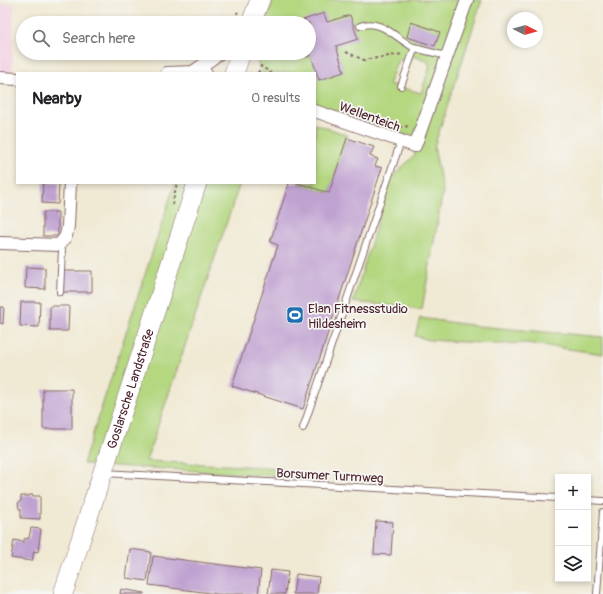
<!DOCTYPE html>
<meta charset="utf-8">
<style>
:root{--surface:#fff;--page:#f2f2f2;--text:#202124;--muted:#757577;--line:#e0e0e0}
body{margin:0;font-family:Pangolin,sans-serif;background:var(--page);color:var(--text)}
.controls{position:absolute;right:12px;bottom:12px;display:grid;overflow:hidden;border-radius:0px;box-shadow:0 2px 6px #0003}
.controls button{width:36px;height:36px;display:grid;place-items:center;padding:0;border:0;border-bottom:1px solid var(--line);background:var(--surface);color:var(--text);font:20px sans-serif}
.compass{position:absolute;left:507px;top:12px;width:36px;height:36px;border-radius:50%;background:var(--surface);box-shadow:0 2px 6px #0003;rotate:96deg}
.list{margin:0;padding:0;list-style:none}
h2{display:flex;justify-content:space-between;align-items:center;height:52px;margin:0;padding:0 16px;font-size:17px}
h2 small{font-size:13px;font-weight:400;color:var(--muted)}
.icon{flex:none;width:22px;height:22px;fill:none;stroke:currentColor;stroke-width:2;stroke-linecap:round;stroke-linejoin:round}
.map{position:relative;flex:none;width:603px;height:594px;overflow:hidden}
.search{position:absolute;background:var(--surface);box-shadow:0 2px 6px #0003;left:16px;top:16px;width:300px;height:44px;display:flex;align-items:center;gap:10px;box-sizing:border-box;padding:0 14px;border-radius:22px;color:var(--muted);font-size:15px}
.panel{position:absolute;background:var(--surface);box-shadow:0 2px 6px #0003;left:16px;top:72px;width:300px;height:112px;border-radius:0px}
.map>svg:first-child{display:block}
.built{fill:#f2cfe2}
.green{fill:#b4d780;stroke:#7f7b56;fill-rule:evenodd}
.building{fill:#c0a2d1}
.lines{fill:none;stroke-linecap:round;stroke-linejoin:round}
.lane-casing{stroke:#846666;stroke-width:8}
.street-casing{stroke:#846666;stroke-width:14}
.primary-casing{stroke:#846666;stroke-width:20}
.path{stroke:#846666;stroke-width:2;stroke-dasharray:3 3;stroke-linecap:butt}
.lane{stroke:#fff;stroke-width:6}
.street{stroke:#fff;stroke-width:12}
.primary{stroke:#fff;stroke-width:19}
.labels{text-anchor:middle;stroke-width:3.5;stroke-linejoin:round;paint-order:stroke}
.street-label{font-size:13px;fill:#4a1f2b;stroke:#f6f6f2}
.poi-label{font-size:13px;fill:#4a1f2b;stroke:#f6f6f2;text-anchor:start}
</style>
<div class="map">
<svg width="603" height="594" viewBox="0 0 603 594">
<rect width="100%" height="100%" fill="#f6f6f2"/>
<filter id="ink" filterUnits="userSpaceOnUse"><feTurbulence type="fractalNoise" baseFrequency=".025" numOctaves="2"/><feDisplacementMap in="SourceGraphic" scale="8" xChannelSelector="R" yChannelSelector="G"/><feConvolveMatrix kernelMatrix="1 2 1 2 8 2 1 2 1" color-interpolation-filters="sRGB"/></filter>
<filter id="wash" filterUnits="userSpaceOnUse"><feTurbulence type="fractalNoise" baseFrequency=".012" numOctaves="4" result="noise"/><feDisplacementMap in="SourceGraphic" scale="16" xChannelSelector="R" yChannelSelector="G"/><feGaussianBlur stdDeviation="0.9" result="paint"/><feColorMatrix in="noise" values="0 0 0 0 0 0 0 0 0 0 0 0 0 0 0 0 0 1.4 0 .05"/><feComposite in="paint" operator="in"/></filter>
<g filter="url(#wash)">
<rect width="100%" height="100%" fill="#f0e9d3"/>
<path class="built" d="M0 3 14 4 12 79 0 78Z"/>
<path class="green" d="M273 0H482L434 147 443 191 422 309 353 302 391 178 415 155 408 135 392 132 315 104V73H261L255 53H309V23H265ZM412 56 426 60 430 66 421 93 389 84 398 59 409 62Z
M315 124 348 135 329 193 298 183H315Z
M175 183H240L146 461 282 468 279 476 83 464Z
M420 318 477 326 603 337V354L527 343 497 344 429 340 415 336Z"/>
<g id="blocks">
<path class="building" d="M324 13 327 22 350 15 358 39 336 46 344 72 319 80 311 55 307 57 305 53H309V23H304L303 20Z
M411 22 440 32 435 46 407 37Z
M347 138 374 147 370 156 378 159 375 166 382 168 303 409 232 386 278 245 270 242 289 183H298L329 193Z
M43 183H59L58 204 42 203Z
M43 212H58V236H43Z
M26 267 45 268V289L25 288Z
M63 271H92V292H63Z
M21 302H40L39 327 20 326Z
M50 306H69L68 331H50Z
M0 307H4L3 324 0 323Z
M43 389H72V429H43Z
M29 495H33V496H40V519L21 518V509H19L18 503 21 501V496H29Z
M376 521 393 522 391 555 374 554Z
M31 528 41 529 38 552 34 551 32 561 11 558 14 540 24 542V539L29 538Z
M130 549 151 552 147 581 126 578Z
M153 556 261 570 258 594H218L149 585Z
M271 570 288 572 285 594H268Z
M296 574 319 577 317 594H293Z
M121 589 144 593V594H120Z"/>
</g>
</g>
<g filter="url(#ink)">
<use href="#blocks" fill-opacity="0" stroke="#846666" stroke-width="1"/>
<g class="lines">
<defs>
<path id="lane" d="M360 26C380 18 396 38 413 47 423 51 436 53 447 56
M401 86 415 47
M59 245 62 250 60 292
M303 428 401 141
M104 473 558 498
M588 500 603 501
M597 594 603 512"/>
<path id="street" d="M193 72 220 53
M167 73 193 72 206 73
M0 78 17 79
M315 111 415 146 467 0
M0 243 59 245 66 236 68 226 70 183"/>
<g id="primary">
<path d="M251 23 260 0"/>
<path d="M234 73 241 53"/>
<path id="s1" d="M63 594 197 183"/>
</g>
</defs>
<use href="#lane" class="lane-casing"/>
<use href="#street" class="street-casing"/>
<use href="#primary" class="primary-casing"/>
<path class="path" d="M229 23 238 12
M346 52 364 60 402 54
M258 73 261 66 271 73
M399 127 411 126
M172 205 177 183"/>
<use href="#lane" class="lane"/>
<use href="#street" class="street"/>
<use href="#primary" class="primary"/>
</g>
</g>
<defs>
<symbol id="stadium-square" viewBox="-11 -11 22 22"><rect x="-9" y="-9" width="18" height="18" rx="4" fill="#1f6fb2" stroke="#f6f6f2"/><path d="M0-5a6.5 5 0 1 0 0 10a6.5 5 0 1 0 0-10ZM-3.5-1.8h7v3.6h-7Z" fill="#fff"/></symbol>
</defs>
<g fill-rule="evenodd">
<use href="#stadium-square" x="285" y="305" width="20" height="20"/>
</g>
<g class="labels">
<g class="street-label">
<text transform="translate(370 116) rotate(20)" y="5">Wellenteich</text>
<text dy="5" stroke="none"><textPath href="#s1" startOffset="216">Goslarsche Landstraße</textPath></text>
<text transform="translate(330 475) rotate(3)" y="5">Borsumer Turmweg</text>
</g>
<g class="poi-label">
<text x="308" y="313">Elan Fitnessstudio<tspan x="308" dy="15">Hildesheim</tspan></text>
</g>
</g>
</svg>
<div class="controls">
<button>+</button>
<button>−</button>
<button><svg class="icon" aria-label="layers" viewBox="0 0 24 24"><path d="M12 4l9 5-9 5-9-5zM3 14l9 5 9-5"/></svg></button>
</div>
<svg class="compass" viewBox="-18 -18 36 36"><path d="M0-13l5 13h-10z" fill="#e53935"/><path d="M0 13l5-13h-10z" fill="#757577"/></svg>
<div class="search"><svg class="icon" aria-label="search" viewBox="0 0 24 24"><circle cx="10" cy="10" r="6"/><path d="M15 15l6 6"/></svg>Search here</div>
<section class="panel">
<h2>Nearby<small>0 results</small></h2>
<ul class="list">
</ul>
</section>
</div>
